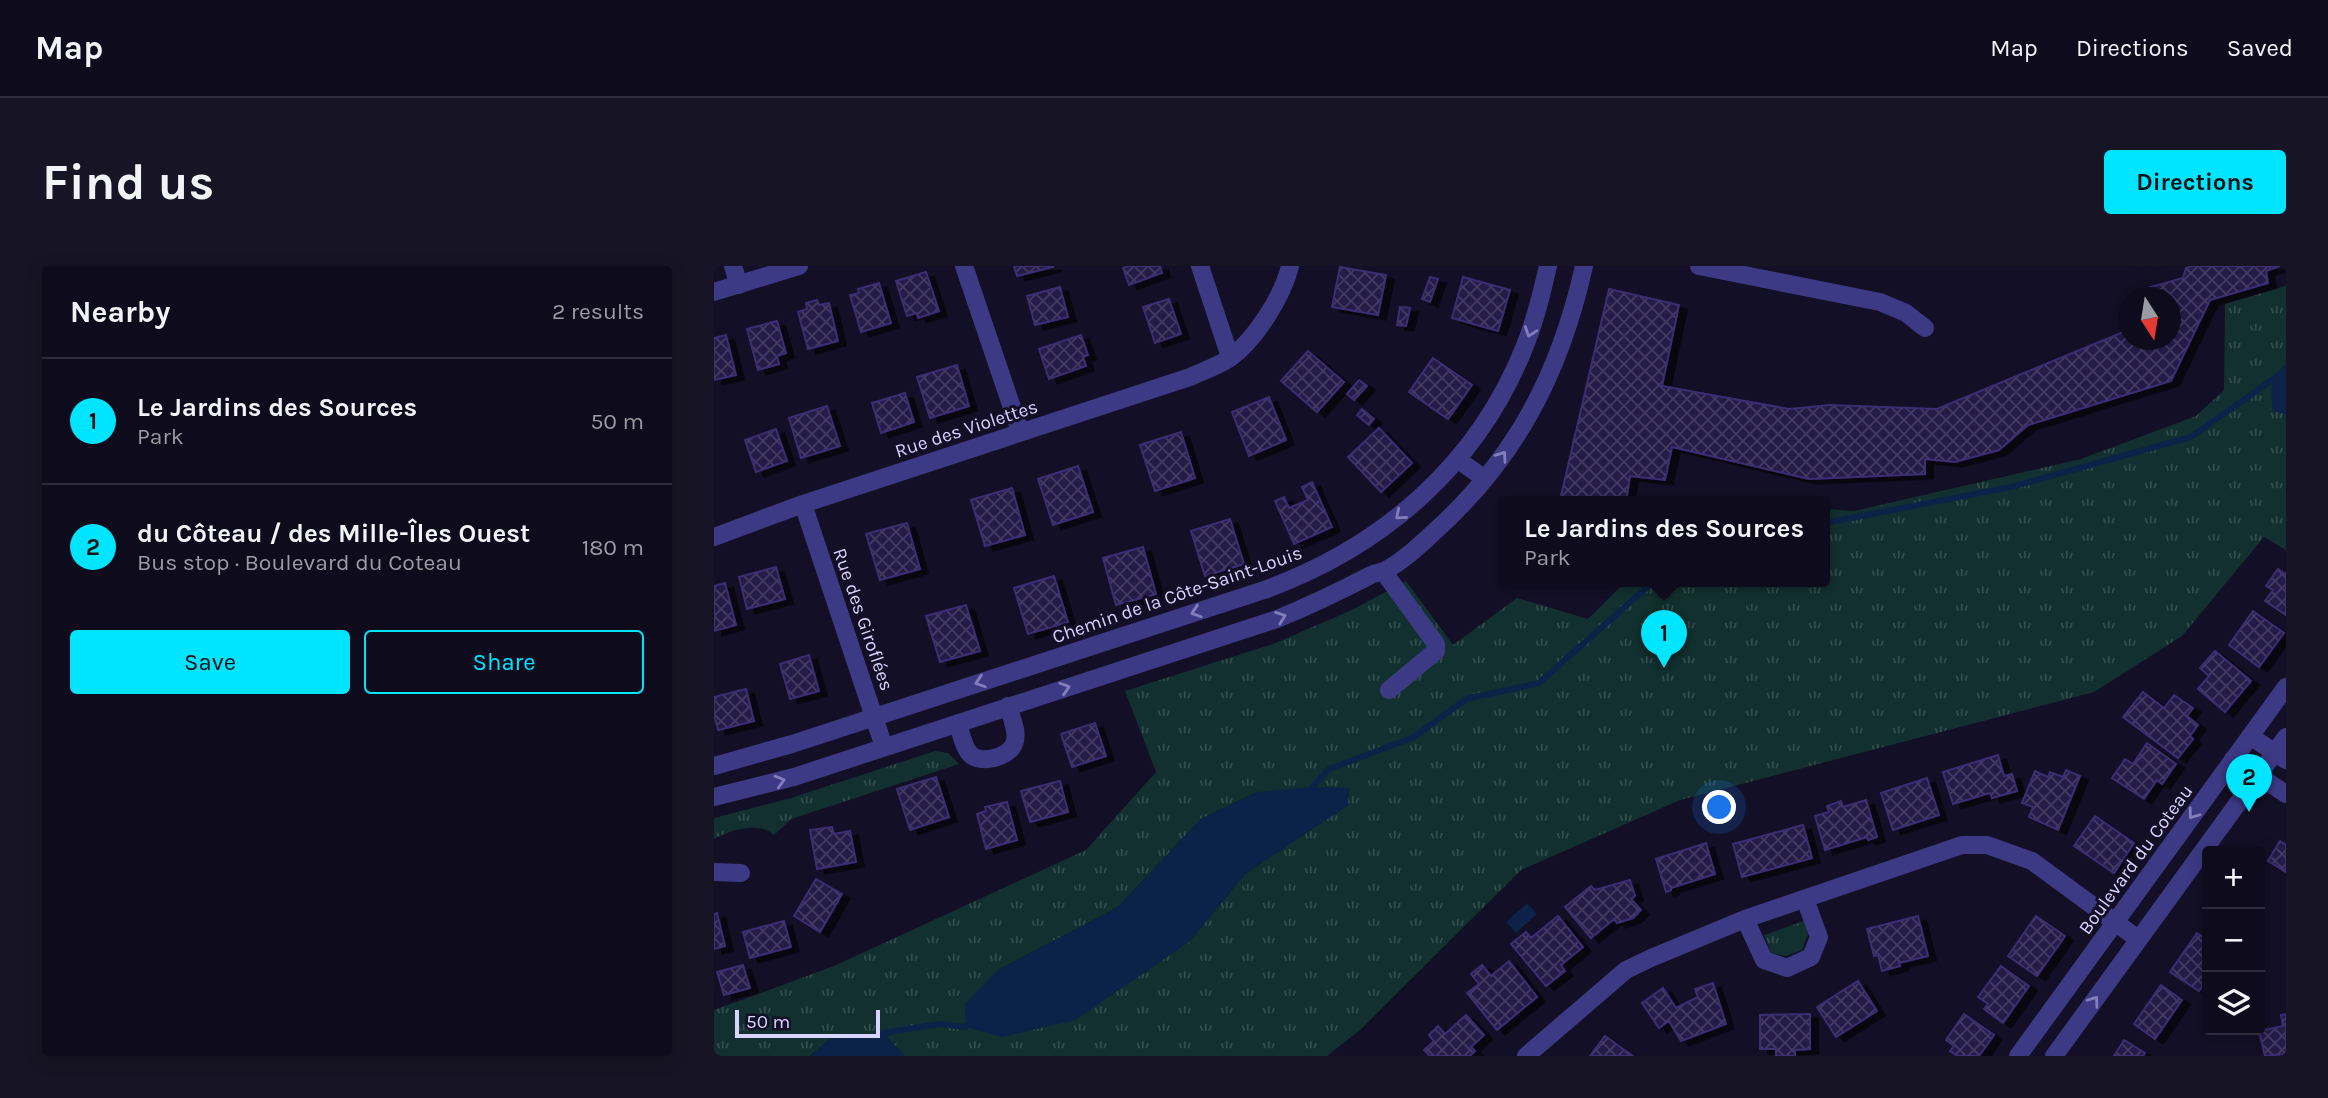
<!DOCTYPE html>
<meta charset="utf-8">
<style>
:root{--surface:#0e0b1c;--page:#171425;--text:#f1f3f6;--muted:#9b9ba3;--line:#2e2b3b;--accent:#00e5ff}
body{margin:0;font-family:Karla,sans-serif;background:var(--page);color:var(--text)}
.controls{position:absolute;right:21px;bottom:21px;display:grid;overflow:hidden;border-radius:7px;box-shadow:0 4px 18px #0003}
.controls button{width:63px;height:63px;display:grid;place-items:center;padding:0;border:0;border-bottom:2px solid var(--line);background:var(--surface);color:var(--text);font:35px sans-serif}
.compass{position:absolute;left:1404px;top:21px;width:63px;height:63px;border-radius:50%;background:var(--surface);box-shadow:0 4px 18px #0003;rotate:168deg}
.scale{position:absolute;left:21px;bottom:18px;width:145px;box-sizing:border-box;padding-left:7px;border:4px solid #d9d4ff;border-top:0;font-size:19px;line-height:24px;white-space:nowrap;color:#d9d4ff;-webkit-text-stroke:5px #130f26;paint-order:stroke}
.you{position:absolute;left:1006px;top:542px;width:24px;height:24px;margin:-18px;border:5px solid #fff;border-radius:50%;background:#1a73e8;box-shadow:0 0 0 10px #1a73e833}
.badge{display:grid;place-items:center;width:46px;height:46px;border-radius:50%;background:var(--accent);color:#111;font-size:23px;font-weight:700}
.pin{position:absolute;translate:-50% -58px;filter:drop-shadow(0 2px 4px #0008)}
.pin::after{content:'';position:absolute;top:37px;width:24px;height:21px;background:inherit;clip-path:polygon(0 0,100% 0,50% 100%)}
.popup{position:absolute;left:784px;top:230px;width:332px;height:91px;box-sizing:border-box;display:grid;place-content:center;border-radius:7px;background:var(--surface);filter:drop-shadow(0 2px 5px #0005);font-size:23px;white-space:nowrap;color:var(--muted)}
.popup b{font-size:26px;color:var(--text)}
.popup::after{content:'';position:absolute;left:50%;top:100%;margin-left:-14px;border:14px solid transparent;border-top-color:var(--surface)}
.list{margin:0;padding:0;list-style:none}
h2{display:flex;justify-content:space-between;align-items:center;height:91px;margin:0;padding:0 28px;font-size:30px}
h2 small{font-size:23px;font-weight:400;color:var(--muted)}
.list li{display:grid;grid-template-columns:46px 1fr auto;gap:21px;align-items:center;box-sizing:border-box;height:126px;padding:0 28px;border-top:2px solid var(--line)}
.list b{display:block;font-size:26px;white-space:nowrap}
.list p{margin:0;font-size:23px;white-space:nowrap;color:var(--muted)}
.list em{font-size:23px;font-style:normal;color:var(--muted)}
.actions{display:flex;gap:14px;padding:21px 28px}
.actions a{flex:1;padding:16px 0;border:2px solid var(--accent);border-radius:7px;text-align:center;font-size:24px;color:var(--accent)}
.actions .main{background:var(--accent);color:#111}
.icon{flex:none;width:38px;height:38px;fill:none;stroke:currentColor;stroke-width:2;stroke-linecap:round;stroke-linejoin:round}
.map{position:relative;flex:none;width:1572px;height:790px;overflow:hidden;border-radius:7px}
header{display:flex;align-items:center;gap:42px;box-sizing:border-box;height:98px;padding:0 35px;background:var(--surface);border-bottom:2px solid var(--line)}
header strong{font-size:33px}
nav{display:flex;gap:38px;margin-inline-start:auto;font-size:24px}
.intro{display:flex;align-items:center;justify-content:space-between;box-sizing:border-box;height:168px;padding:0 42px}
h1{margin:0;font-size:49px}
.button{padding:18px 32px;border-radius:7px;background:var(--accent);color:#111;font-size:24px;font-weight:700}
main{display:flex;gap:42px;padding:0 42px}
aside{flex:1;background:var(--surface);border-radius:7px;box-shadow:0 4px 18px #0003}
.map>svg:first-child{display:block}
.grass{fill:url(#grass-tufts);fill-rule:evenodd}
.water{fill:#0c2248}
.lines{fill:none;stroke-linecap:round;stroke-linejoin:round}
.stream{stroke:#0c2248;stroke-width:6}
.building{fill:url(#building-cross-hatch);stroke:#3b2d73;stroke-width:2;filter:url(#shadow)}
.minor{stroke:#3d3a85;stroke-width:18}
.oneway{stroke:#837fbc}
.labels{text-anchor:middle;stroke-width:6;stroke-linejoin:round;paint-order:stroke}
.street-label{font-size:19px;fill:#d9d4ff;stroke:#130f26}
</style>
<header>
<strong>Map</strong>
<nav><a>Map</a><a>Directions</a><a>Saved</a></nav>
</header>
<div class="intro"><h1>Find us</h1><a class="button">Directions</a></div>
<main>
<aside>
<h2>Nearby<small>2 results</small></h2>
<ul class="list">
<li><span class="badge">1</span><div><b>Le Jardins des Sources</b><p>Park</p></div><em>50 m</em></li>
<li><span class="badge">2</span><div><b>du Côteau / des Mille-Îles Ouest</b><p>Bus stop · Boulevard du Coteau</p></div><em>180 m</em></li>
</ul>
<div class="actions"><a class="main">Save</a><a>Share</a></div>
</aside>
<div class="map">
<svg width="1572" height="790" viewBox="0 0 1572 790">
<defs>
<pattern id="grass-tufts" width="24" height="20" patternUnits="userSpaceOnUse" patternTransform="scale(1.75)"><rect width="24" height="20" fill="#12302f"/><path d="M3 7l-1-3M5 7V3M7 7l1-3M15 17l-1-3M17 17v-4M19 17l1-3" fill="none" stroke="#344d4e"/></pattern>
<pattern id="building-cross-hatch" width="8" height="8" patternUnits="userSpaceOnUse" patternTransform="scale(1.75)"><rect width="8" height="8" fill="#241b47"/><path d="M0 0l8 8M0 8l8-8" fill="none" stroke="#433b63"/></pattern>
<filter id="shadow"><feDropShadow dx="8" dy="4.5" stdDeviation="0" flood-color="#0009"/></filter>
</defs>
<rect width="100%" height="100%" fill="#130f26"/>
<path class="grass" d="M1572 20V98L1559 112V145L1572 148V284L1550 271 1468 370 1380 426 966 534 807 604 646 764 613 790H191L169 767 116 773 96 790H0V744L120 700 372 584 442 506 411 425 559 378 638 344 692 315 739 379 803 332 874 353 911 316H1111V243L1140 245 1367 193 1482 150 1510 124 1511 38ZM543 526 634 539 531 608 475 676 284 704 404 641 487 553Z
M221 485 234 487 245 498 77 553 60 569C45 555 16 564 0 573V552L77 532Z
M1090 655 1094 668 1088 684 1072 690 1057 687 1050 669Z"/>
<path class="water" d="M1572 98V148L1559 145C1556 121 1555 116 1572 98Z
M598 521 635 522 634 539 531 608 475 676 361 754 288 771 252 761 251 738 284 704 404 641 487 553 543 526Z
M813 637 823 648 802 667 792 656Z
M169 767 191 790H96L116 773Z"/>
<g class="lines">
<path class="stream" d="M1111 257 1297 221 1477 171 1572 104
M598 521 615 503 700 471 752 433 825 417 939 316
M169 767 225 758 252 761"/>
</g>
<path class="building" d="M300 0H339V1L303 10Z
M415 0H446L448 7 415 19 409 2Z
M1478 0H1566L1552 5 1554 17 1496 34 1457 115 1314 159 1285 184 1241 196 1211 193V208L1095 213 958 181 951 214 916 210 912 236H843L847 230 895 23 965 39 948 120 1075 143 1116 139 1223 143 1414 64V74H1456V32H1428L1426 24 1469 12 1472 2Z
M626 1 672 9 664 49 618 41Z
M212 6 225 45 204 52 203 47 193 50 182 15Z
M716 11 724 13 716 36 708 33Z
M749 11 796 24 784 65 738 52Z
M165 17 177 57 147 66 136 29 145 27 144 23Z
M346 21 354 51 321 59 313 30Z
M455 33 467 68 441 77 429 41Z
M103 34 105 39 115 37 124 75 94 83 84 46 93 43 92 37Z
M686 41 696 42 692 60 683 59Z
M63 55 72 87 63 90 65 98 44 104 33 63Z
M12 69 22 109 0 114V72Z
M367 69 374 89 369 91 372 100 335 113 325 83Z
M594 85 630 116 603 146 567 115Z
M719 92 758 119 734 153 695 126Z
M243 99 255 140 216 152 203 111Z
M645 114 653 120 640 134 633 128Z
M191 127 200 156 167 167 158 137Z
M555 131 572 174 535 190 518 146Z
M113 140 126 180 87 192 75 152Z
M648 143 660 153 655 159 643 149Z
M665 162 698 197 667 226 634 191Z
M62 163 73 195 42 206 31 174Z
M467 166 481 212 441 225 426 179Z
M364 200 379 246 339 259 324 213Z
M598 216 618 261 580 278 561 235 570 231 575 242 594 234 588 221Z
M298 222 311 269 271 280 257 234Z
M516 253 530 298 491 310 477 265Z
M193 257 206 303 166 314 152 268Z
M429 281 442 328 402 339 389 292Z
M62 301 71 333 33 343 25 311Z
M1564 303 1571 308 1572 307V349L1551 335 1559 324 1552 320Z
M340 310 354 356 314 368 300 322Z
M11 317 22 359 0 365V320Z
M252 339 266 385 226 396 212 350Z
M1539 345 1570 367 1545 401 1515 379Z
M1501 385 1537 415 1511 446 1484 423 1495 410 1486 402Z
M95 389 105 425 76 433 66 398Z
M32 423 40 455 4 464 0 448V431Z
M1429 426 1450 442 1460 429 1479 442 1473 450 1484 459 1476 470 1479 473 1464 492 1409 451Z
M381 457 392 490 358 501 347 468Z
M1433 477 1462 498 1448 518 1443 514 1430 533 1398 512 1411 493 1419 498Z
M1284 489 1290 510 1298 508 1303 525 1278 532 1276 527 1239 538 1229 506Z
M1352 504 1366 510 1344 564 1315 551 1319 541 1308 537 1321 505 1334 511 1336 506 1349 511Z
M222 511 235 551 196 564 183 523Z
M1213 512 1225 549 1179 564 1167 527Z
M346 515 354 546 316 556 307 525Z
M1152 534 1163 571 1154 574 1153 571 1111 584 1101 550 1115 546 1113 540 1127 535 1129 541Z
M293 536 303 574 272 583 263 548 272 545 271 541Z
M1381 550 1420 577 1400 607 1360 580Z
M1089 559 1098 592 1028 611 1019 578Z
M118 561 120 568 136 565 142 596 103 603 96 564Z
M1566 575 1572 579V606L1554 595Z
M992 577 1001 608 957 622V624L952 626 942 593Z
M102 613 128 628 106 666 80 650Z
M916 614 921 630 917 633 927 644 919 652 903 657 900 653 877 672 851 641 877 620 881 624Z
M3 647 11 680 0 683V648Z
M844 650 869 681 847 699 851 705 832 720 797 678 812 666 817 672Z
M1204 650 1214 690 1185 697 1186 700 1168 705 1164 689 1160 690 1153 663Z
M1322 650 1351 670 1323 710 1294 690Z
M70 655 77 681 36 692 29 666Z
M1483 667 1493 674V713L1485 725 1456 706Z
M795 695 823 731 783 764 753 727 765 718 757 708 768 699 777 710Z
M29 699 36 722 10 729 3 706Z
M1287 700 1315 720 1289 757 1270 743 1274 738 1264 731Z
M1144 715 1163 745 1122 771 1103 741Z
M999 717 1012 758 967 775 955 755 945 762 928 737 949 722 962 742 984 731 981 723Z
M1447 719 1468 734 1441 773 1420 758Z
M1096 748V783L1081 784V790H1062V783H1046V749Z
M1250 748 1280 769 1265 790H1243L1236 785 1240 780 1232 774Z
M1572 748V788L1551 790 1545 765 1569 760 1567 749Z
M752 749 770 769 757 781 761 785 756 790H716L710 784 720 775 715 769 724 760 731 768Z
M891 770 919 790H876Z
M1410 774 1431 787 1429 790H1400Z"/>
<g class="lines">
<path class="minor" d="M19 0 25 19
M250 0 306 165
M486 0 516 91
M985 0 1166 36 1192 47 1211 62
M0 26 85 0
M743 193 771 213
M89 238 170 481
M0 271 89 238 476 111C489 105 504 100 516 92 541 74 569 30 576 0
M669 305 722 378V385L675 424
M244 457C247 467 249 480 256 488 266 499 295 491 300 478 305 467 297 451 294 440
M1536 470 1572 494
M1519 493 1572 528
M0 500 78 478 550 324C669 281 766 197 812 77 822 52 828 26 834 0
M0 531 80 511 563 353C595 340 624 326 655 310 659 307 665 307 670 305 688 296 706 279 720 266 803 191 846 107 870 0
M0 606 27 607
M1031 653 1050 694 1073 702 1097 691 1105 671 1091 633
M812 790 912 704 937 692 1031 653 1248 579H1273L1318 595 1424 673
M1304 790 1572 421
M1340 790 1572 471"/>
</g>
<defs><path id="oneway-chevron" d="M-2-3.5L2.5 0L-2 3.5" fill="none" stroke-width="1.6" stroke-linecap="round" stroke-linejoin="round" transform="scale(1.75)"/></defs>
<g class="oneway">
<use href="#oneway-chevron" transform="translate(816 66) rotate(109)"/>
<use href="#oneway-chevron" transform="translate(788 190) rotate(-55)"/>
<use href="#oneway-chevron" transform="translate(686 249) rotate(140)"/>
<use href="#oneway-chevron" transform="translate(482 346) rotate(162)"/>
<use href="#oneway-chevron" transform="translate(567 351) rotate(-20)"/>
<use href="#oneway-chevron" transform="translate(266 416) rotate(162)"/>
<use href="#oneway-chevron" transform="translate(351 422) rotate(-18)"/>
<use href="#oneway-chevron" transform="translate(66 515) rotate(-16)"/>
<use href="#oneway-chevron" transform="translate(1479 548) rotate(126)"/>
<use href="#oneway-chevron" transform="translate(1380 735) rotate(-54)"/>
</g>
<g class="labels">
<g class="street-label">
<text transform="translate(252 162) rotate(-18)" y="7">Rue des Violettes</text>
<text transform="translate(463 328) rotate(-19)" y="7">Chemin de la Côte-Saint-Louis</text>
<text transform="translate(150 353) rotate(71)" y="7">Rue des Giroflées</text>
<text transform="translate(1421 593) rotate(-54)" y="7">Boulevard du Coteau</text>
</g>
</g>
</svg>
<div class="controls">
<button>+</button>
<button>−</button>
<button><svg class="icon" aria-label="layers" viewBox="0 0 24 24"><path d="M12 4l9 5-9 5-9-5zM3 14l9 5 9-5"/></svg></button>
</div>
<svg class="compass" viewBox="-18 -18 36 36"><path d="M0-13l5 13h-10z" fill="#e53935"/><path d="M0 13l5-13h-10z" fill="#9b9ba3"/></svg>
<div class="scale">50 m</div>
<div class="you"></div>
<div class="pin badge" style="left:950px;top:402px">1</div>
<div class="popup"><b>Le Jardins des Sources</b>Park</div>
<div class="pin badge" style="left:1535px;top:546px">2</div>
</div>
</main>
